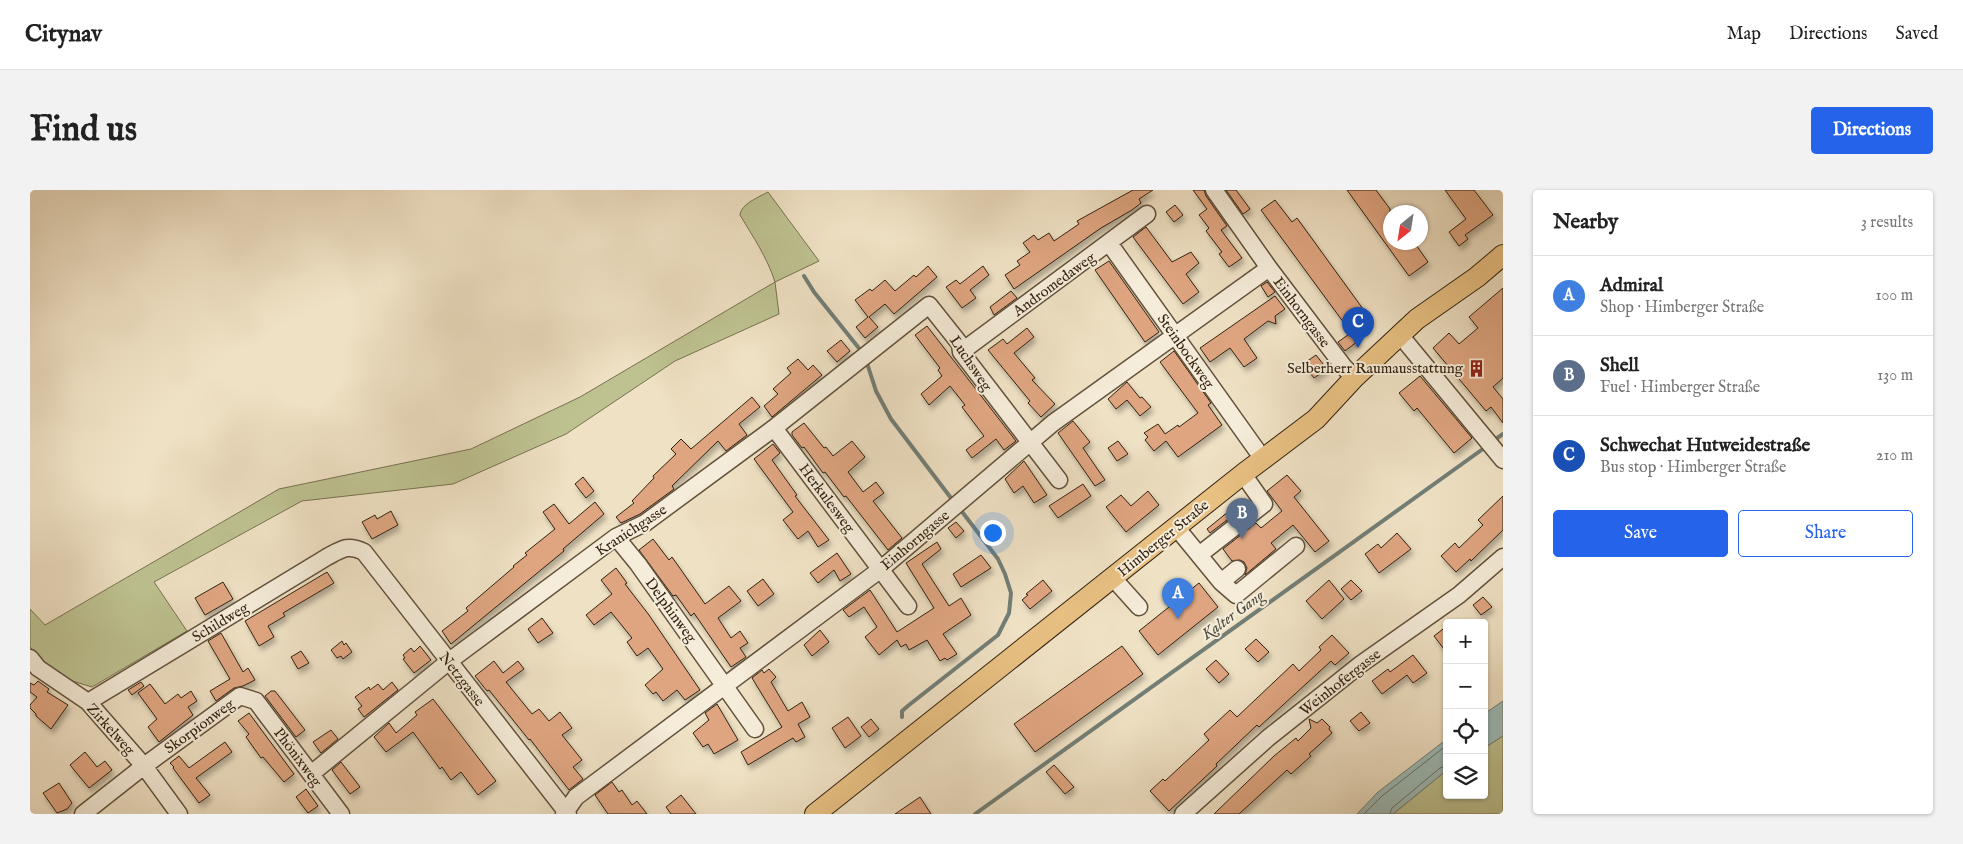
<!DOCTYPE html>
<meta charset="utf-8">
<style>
:root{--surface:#fff;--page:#f2f2f2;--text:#222;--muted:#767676;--line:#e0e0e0;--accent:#2563eb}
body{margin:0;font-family:"IM FELL English",serif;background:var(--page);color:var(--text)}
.controls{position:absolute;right:15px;bottom:15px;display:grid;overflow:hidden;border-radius:5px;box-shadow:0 1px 4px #0004}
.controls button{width:45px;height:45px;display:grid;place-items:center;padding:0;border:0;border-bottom:1px solid var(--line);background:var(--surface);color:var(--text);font:25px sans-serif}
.compass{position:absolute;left:1353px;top:15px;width:45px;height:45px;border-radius:50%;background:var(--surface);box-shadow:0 1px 4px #0004;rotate:210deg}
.you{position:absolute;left:962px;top:342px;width:18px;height:18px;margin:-12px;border:4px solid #fff;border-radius:50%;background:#1a73e8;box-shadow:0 0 0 8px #1a73e833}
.badge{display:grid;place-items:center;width:32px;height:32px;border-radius:50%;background:var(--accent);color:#fff;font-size:16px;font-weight:700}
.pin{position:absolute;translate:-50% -41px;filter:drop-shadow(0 1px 2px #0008)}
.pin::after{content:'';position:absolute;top:26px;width:18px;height:15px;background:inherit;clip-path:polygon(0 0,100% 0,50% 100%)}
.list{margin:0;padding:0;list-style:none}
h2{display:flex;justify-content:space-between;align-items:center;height:65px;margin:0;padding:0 20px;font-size:21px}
h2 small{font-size:16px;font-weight:400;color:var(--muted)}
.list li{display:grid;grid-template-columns:32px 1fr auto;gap:15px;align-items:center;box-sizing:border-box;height:80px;padding:0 20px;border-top:1px solid var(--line)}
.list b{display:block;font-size:19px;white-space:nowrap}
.list p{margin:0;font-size:16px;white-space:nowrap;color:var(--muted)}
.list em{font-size:16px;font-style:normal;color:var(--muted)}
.actions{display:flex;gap:10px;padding:15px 20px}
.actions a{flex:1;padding:11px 0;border:1px solid var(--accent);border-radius:5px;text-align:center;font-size:18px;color:var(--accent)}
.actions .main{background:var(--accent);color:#fff}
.icon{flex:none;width:28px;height:28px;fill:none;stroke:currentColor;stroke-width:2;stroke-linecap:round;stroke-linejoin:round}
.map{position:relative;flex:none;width:1473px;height:624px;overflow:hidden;border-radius:5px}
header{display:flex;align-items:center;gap:30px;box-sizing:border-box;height:70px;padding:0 25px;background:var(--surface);border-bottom:1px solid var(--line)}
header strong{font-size:24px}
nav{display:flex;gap:28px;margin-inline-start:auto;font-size:18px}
.intro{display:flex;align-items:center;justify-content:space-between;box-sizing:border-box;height:120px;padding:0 30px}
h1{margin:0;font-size:35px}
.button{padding:12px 22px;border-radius:5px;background:var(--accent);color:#fff;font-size:18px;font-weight:700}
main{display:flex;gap:30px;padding:0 30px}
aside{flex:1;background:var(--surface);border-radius:5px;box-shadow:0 1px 4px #0004}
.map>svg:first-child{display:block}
.green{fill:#bec291;stroke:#787250}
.water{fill:#9cbcba;stroke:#727e76}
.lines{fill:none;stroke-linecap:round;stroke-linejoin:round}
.shore{stroke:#686f65;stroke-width:1}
.stream{stroke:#727e76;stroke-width:4}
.building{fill:#dea580;stroke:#332210;filter:url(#shadow)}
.minor-casing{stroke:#62523d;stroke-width:19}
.major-casing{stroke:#332210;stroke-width:22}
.minor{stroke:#f5ecd9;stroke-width:16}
.major{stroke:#e8c082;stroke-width:20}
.labels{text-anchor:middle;stroke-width:4;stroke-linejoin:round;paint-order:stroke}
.street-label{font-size:15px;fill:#332210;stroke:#f5ecd9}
.poi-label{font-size:15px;fill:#332210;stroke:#f5ecd9;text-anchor:end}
.water-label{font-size:16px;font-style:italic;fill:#525043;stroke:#f5ecd9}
</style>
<header>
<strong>Citynav</strong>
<nav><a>Map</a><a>Directions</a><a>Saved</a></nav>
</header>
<div class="intro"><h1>Find us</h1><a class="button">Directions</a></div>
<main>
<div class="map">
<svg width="1473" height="624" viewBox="0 0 1473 624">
<defs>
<filter id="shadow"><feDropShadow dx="2.5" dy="4.5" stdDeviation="2.5" flood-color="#0004"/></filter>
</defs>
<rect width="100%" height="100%" fill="#efe1c4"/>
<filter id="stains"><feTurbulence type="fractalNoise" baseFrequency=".004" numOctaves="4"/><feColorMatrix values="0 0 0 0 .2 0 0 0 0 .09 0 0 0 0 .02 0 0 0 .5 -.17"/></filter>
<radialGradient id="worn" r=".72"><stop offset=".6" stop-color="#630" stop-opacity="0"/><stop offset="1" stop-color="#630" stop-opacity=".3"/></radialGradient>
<path class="green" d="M738 2 789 71 745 92 749 124 645 171 536 244 423 294 272 311 124 392 157 441 62 497 39 490 13 471 0 457V419L15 435 249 299 441 259 550 207 745 92C737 67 723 47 710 25 711 14 729 7 738 2Z
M1473 546V624H1363L1417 580V605H1454V558Z"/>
<path class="water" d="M1473 511V546L1454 558V524Z
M1417 549V580L1363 624H1327L1348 602Z"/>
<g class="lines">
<path class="shore" d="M1334 624 1352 606 1417 555
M1360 624 1362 618 1410 578 1417 576"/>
<path class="stream" d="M774 86 784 102 832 162
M836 170 846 201 861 229 924 312
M1463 251 1473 244
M872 527V521L879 515 968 445 979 423 981 403 975 384 968 369 930 319
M945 624 1457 256"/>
</g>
<path class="building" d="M1103 0H1123L1109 9 1111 13 1102 20 1071 38 984 99 975 85 990 75 987 71 1000 62 993 53 1004 45 1008 50 1019 43 1024 51 1049 34 1047 31Z
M1163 0H1174L1176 6 1197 36 1191 40 1212 68 1199 77 1189 64 1192 62 1176 41 1179 38 1169 25 1177 19Z
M1196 0H1206L1220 19 1213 24Z
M1317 0H1346L1360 19V52H1384L1398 72 1379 86Z
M1415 0H1444L1463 25 1435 45 1438 49 1429 56 1419 42 1436 29Z
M1245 10 1262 32 1267 28 1333 119 1314 133 1231 20Z
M1145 15 1153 25 1144 32 1136 22Z
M1116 37 1142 72 1161 62 1169 73 1156 84 1169 102 1153 114 1103 47Z
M1079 71 1129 142 1115 152 1065 80Z
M898 76 907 87 864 124 855 114 839 127 848 137 835 148 826 137 838 127 825 110 840 99 842 101 855 90 865 101 884 85 886 87Z
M953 76 959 85 940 100 946 108 932 118 916 97 926 90 930 94Z
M1237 92 1245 102 1238 107 1231 96Z
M1473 98V188L1463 197 1473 209V233L1461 217 1456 221 1403 158 1419 143 1429 154 1448 138 1439 127Z
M981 101 987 108 964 125 960 117Z
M1245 106 1255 119 1245 126 1246 134 1238 131 1214 149 1227 168 1214 177 1200 158 1180 172 1170 158Z
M897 136 986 251 974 260 966 249 942 268 936 260 954 246 932 217 935 215 920 196 899 215 891 204 912 186 908 180 910 178 885 145Z
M997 138 1004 147 984 163 1005 188 1002 190 1025 214 1011 227 998 213 1000 211 958 160 973 149 977 154Z
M1322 142 1328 151 1315 161 1308 152Z
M811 150 820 161 807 172 797 161Z
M1144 161 1181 213 1178 215 1192 235 1148 267 1136 251 1124 261 1115 250 1118 247 1114 243 1128 234 1135 244 1148 235 1149 237 1168 223 1130 172Z
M1286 165 1297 179 1284 188 1273 174Z
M768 169 778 180 783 175 792 185 742 227 734 216 748 204 743 199 761 183 757 178Z
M1390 186 1442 248 1424 263 1387 218 1384 221 1369 203Z
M1097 192 1110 208 1112 207 1121 217 1110 226 1097 210 1086 219 1078 209Z
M722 207 730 217 709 234 717 245 696 261 688 251 642 296 644 299 610 324 591 333 586 327 604 313 602 311 624 288 623 286 646 264 641 259 651 249 661 259Z
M1043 231 1060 252 1053 258 1075 290 1065 296 1028 243Z
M774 233 794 258 796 257 803 266 822 251 835 267 818 282 833 302 846 292 854 303 843 311 872 348 858 360 816 306 814 307 795 282 793 283 774 257 772 258 762 245V242Z
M1088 251 1098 264 1087 271 1078 258Z
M743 254 750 263 742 270 767 305 765 306 799 350 788 357 778 341 768 349 753 330 763 322 724 269Z
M994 271 1017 305 1004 313 993 296 984 303 975 289Z
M1257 285 1271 301 1264 307 1299 351 1285 362 1263 335 1241 353 1246 359 1215 385 1217 378 1214 372 1210 370 1202 371 1193 359 1226 333 1231 338 1252 321 1237 301Z
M553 287 564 301 556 308 545 294Z
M1053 294 1061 306 1028 328 1019 316Z
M1118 301 1129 315 1096 342 1076 317 1091 305 1101 316Z
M1473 306V340L1441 371 1440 369 1426 382 1411 366 1425 353 1429 358 1453 335 1448 330Z
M565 312 574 324 533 359 534 361 421 454 412 441 438 421 436 418 484 377 483 376 497 365 495 363 525 339 513 322 524 314 539 334Z
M1210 312 1214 317 1180 343 1177 339Z
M361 321 368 335 342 349 332 332 345 325 347 329Z
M926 332 934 341 926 348 918 338Z
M1367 343 1381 359 1349 383 1335 364 1348 354 1351 358Z
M623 349 639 370 642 367 675 414 699 396 711 411 688 428 701 448 710 441 718 453 710 458 716 467 701 477 664 423 661 426 646 405 643 406 609 360Z
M907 352 911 359 892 374 919 416 931 408 941 425 913 444 927 464 917 470 915 468 910 471 897 450 879 460 876 454 871 457 867 450 849 465 835 447 847 437 834 417 819 427 813 420 840 400 867 442 904 418 876 373Z
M807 363 821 384 810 391 804 380 788 393 780 383Z
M951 365 961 378 931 397 923 384Z
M586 378 597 393 595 394 619 425 670 500 655 510 647 500 633 511 626 502 623 504 615 495 633 479 618 458 607 466 597 452 602 448 581 422 564 435 556 425 582 404 571 390Z
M297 382 304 393 253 423 255 426 238 436 244 447 229 456 215 431Z
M733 389 744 404 728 416 717 401Z
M1013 390 1022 401 1000 419 992 410 998 405 996 404Z
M1299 390 1314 409 1292 429 1276 411Z
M1321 390 1332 401 1321 410 1311 399Z
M193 392 203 409 175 425 165 408Z
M1169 393 1188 417 1128 465 1109 441Z
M1453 407 1462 417 1451 425 1443 415Z
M512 428 523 443 508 453 498 439Z
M1417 436V463L1404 446Z
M790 440 799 452 782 466 774 455Z
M191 443 213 482 218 478 225 490 213 496 204 498 186 511 180 501 200 489 178 451Z
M1302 445 1319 463 1305 475 1301 471 1229 537 1227 535 1186 574 1187 576 1139 621 1120 601 1133 589 1135 591 1179 550 1174 544 1200 520 1207 527 1263 474 1269 481 1291 460 1289 457Z
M1226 449 1239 462 1228 472 1215 459Z
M312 451 314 455 316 453 322 462 313 469 311 466 307 468 301 460Z
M390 456 401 470 384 483 373 469 375 468 373 465 381 458 384 462Z
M1092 456 1113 484 1005 562 984 534Z
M271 461 279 473 268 479 261 467Z
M1383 465 1397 483 1383 493 1377 485 1352 504 1342 491 1358 479 1360 482Z
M1186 470 1199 484 1189 493 1176 479Z
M464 471 473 483 488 471 494 479 476 492 502 524 509 519 519 531 530 522 542 538 532 545 552 570 543 577 553 589 539 600 500 549 499 550 459 500 457 501 445 486Z
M739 479 746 487 741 492 758 521 772 512 780 527 768 534 775 547 766 552 763 548 718 575 711 562 752 537 722 488 732 480 734 483Z
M8 491 19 499 17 502 38 515 21 539 6 526V524L0 518V515L7 507 0 502V493L4 495Z
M111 492 114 496 102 505 98 500Z
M362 492 368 500 334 527 328 519 332 516 325 507 339 497 340 500 348 494 353 500Z
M120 494 135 514 148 504 151 508 161 501 167 511 158 517 163 525 129 552 118 537 127 529 108 503Z
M241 501H245L275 540 266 547 235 506Z
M403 509 466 591 448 605 431 582 421 590 412 577 410 579 383 542 356 562 344 547 359 533 366 543 387 525 385 522Z
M687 514 708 550 684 564 678 554 673 557 663 543 679 530 675 523Z
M1331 522 1340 533 1329 541 1320 531Z
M219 523 264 584 254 592 233 567 231 568 216 547 219 544 208 531Z
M818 527 831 546 815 558 802 538Z
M841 529 849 539 839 547 831 537Z
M1279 529 1287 533 1292 529 1300 537 1299 539 1302 543 1279 564 1281 566 1261 584 1257 580 1209 624H1184L1244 566 1266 548 1268 551 1281 538Z
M301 540 308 549 291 563 283 552Z
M195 552 202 562 166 588 180 605 169 613 143 578 144 577 140 573 149 566 159 578Z
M55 562 67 577 75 571 82 580 59 598 40 575Z
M311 572 330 597 320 604 302 580Z
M1024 575 1044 597 1035 604 1016 582Z
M582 592 589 602 592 600 602 615 607 611 617 624H578L565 605Z
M29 593 42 613 37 619 27 623 13 603Z
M276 599 288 616 278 623 266 607Z
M651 605 666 624H641L636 617Z
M890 607 901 624H865Z"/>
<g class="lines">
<defs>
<path id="minor" d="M1184 0 1239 78 1314 177 1324 188
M1079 53 1233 269
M1370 145 1473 270
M931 162 1117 24
M744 238 878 416
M1146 337 1191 392 1206 405 1266 356
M586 347 608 374 725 539
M1169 365 1234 314 1213 284
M1083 388 1109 417
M1191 392 1207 379
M0 468 8 478 58 512 114 576 149 624
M58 512 297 367C312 359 318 354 334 362L538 624
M281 584 418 472 586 347 615 333 744 238 899 115 930 154 931 162 1029 290
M53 624 114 576 210 506 226 511 311 624
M534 624 546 607 851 379 1023 233 1239 78
M1153 624 1238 548 1331 474 1429 405 1473 367"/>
<path id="major" d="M785 624 1213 284 1286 229 1324 188 1387 129 1447 87 1473 65"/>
</defs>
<use href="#minor" class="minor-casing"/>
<use href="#major" class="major-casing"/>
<use href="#minor" class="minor"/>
<use href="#major" class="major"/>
</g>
<defs>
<symbol id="building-bare" viewBox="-9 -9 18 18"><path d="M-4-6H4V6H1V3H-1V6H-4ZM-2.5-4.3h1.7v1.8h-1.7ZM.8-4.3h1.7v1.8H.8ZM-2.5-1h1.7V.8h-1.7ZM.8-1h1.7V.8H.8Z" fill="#8f2418" stroke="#f5ecd9" stroke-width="2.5" paint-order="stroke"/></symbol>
</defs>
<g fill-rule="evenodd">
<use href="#building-bare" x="1434" y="166" width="25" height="25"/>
</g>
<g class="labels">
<g class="street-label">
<text transform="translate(1024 94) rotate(-36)" y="5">Andromedaweg</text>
<text transform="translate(1272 122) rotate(53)" y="5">Einhorngasse</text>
<text transform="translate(1156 161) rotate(55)" y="5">Steinbockweg</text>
<text transform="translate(941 173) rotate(56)" y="5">Luchsweg</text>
<text transform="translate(797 308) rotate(53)" y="5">Herkulesweg</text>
<text transform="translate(601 340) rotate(-33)" y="5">Kranichgasse</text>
<text transform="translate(1133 348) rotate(-39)" y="5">Himberger Straße</text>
<text transform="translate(885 350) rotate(-40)" y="5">Einhorngasse</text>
<text transform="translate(641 420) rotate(54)" y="5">Delphinweg</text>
<text transform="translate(190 432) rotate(-31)" y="5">Schildweg</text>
<text transform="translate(432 489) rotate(52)" y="5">Netzgasse</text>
<text transform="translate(1310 492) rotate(-38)" y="5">Weinhofergasse</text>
<text transform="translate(169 536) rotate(-36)" y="5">Skorpionweg</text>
<text transform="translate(81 539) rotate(48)" y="5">Zirkelweg</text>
<text transform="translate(268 567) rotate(53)" y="5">Phönixweg</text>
</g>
<g class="poi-label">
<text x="1433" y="183">Selberherr Raumausstattung</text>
</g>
<g class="water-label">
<text transform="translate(1202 424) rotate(-36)" y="6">Kalter Gang</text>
</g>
</g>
<rect width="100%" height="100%" filter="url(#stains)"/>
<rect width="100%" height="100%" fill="url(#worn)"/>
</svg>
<div class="controls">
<button>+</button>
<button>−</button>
<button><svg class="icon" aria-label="locate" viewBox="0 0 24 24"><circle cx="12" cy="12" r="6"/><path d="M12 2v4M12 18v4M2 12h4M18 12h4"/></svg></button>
<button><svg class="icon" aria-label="layers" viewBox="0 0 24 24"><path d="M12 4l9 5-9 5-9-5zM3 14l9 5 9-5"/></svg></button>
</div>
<svg class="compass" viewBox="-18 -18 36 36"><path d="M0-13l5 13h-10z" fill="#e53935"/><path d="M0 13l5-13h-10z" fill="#767676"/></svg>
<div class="you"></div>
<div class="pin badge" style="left:1148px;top:429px;background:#3f7fe0">A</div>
<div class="pin badge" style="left:1212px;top:349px;background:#5c6f8a">B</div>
<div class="pin badge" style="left:1328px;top:158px;background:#1a4fb4">C</div>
</div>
<aside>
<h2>Nearby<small>3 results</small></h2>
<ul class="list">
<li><span class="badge" style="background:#3f7fe0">A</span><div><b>Admiral</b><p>Shop · Himberger Straße</p></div><em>100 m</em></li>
<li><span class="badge" style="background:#5c6f8a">B</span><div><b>Shell</b><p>Fuel · Himberger Straße</p></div><em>130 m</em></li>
<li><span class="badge" style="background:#1a4fb4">C</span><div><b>Schwechat Hutweidestraße</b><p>Bus stop · Himberger Straße</p></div><em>210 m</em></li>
</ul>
<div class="actions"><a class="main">Save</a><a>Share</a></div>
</aside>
</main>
